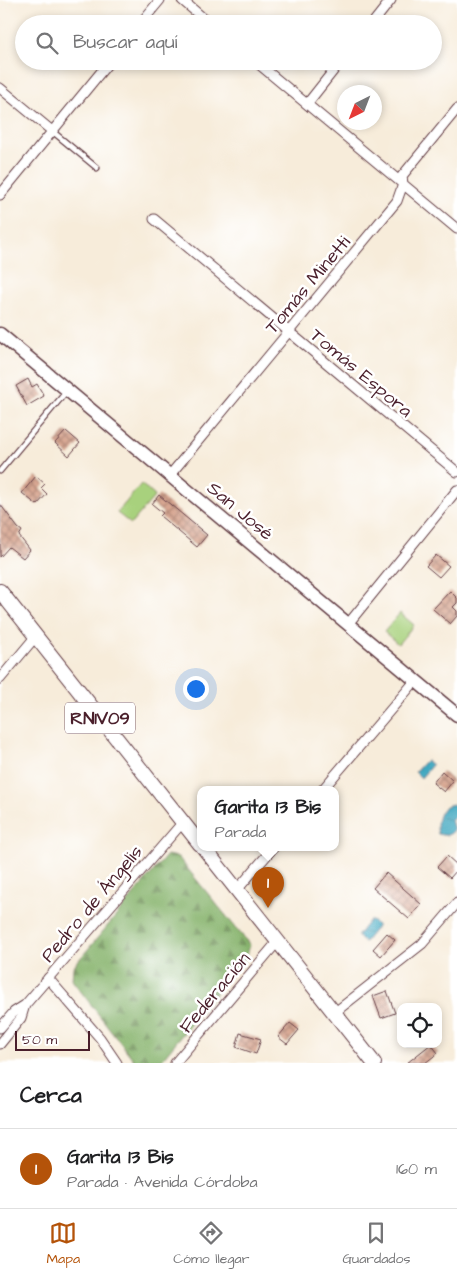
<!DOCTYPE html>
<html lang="es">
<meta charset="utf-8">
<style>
:root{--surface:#fff;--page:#f6f6f6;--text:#202124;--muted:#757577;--line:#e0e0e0;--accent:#b45309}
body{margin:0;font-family:"Architects Daughter",sans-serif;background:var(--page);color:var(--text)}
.controls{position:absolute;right:15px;bottom:15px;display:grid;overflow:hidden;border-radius:10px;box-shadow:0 2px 8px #0003}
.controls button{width:45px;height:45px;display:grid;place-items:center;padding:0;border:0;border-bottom:1px solid var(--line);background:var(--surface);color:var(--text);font:25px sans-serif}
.compass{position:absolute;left:337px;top:85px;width:45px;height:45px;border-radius:50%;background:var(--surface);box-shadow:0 2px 8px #0003;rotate:222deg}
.scale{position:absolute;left:15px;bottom:12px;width:75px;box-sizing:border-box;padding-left:5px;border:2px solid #4a1f2b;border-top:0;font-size:14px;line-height:18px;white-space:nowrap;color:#4a1f2b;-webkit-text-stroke:4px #fff;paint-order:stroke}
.you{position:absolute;left:195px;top:688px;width:18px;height:18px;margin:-12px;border:4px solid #fff;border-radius:50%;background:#1a73e8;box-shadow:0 0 0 8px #1a73e833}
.badge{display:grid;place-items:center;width:32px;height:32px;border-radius:50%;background:var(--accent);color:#fff;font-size:16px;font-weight:700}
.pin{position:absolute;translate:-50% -41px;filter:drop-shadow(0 1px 2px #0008)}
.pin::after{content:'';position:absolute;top:26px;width:18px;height:15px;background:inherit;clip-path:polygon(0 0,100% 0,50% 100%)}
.popup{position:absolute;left:197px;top:786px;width:142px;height:65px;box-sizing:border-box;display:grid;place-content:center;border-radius:10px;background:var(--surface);filter:drop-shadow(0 1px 4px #0005);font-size:16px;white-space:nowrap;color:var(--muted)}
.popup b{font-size:19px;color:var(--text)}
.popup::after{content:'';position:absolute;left:50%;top:100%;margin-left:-10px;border:10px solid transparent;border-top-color:var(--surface)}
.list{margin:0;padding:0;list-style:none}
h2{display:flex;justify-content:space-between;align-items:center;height:65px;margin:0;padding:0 20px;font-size:21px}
h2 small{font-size:16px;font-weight:400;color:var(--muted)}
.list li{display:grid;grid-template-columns:32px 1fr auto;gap:15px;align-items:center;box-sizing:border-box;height:80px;padding:0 20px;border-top:1px solid var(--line)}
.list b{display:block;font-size:19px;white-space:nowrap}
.list p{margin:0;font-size:16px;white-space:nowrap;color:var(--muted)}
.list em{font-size:16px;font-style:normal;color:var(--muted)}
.icon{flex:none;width:28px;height:28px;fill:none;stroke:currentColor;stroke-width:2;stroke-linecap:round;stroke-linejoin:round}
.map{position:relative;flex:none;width:457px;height:1063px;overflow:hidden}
.search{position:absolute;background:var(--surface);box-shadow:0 2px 8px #0003;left:15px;right:15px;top:15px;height:55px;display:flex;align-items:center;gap:12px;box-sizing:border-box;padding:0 18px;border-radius:28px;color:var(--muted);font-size:19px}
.sheet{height:145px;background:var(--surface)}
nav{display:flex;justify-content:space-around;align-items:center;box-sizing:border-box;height:70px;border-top:1px solid var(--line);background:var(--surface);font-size:14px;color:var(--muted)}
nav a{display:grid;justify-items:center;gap:2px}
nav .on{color:var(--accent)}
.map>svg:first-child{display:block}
.forest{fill:url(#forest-firs);stroke:#68694c}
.park{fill:#a8d17d;stroke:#797854}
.water{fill:url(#water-ripples);stroke:#456376}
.building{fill:url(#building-cross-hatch)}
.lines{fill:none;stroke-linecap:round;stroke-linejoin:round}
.lane-casing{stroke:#643e45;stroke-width:7}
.street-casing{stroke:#643e45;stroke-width:11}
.secondary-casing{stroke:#643e45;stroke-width:15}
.primary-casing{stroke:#643e45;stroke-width:16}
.lane{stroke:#fff;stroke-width:4.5}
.street{stroke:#fff;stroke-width:9}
.secondary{stroke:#fff;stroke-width:12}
.primary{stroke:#fff;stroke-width:14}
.labels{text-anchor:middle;stroke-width:5;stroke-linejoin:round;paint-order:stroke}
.shield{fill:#fff;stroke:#80626b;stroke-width:1}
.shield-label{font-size:18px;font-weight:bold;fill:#4a1f2b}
.street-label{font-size:19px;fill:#4a1f2b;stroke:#fff}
</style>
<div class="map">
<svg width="457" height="1063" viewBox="0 0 457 1063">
<defs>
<pattern id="forest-firs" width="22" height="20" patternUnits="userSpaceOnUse" patternTransform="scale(1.25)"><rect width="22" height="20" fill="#86b36c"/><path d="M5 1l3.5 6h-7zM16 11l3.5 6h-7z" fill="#709159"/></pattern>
<pattern id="water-ripples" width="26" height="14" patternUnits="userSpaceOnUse" patternTransform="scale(1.25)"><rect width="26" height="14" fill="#40a7c0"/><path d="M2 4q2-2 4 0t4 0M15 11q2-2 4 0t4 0" fill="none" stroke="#38879c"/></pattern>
<pattern id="building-cross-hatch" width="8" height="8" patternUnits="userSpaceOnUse" patternTransform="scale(1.25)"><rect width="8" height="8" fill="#d7a691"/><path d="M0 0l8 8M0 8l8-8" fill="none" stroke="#b08777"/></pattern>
</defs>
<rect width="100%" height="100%" fill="#fff"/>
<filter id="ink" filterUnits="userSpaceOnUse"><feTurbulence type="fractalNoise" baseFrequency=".02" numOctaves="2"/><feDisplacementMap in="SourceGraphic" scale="10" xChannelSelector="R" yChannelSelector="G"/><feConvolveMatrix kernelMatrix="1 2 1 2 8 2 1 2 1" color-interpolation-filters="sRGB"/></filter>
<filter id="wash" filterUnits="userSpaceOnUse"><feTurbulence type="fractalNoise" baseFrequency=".0096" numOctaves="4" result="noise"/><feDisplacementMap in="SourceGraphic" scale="20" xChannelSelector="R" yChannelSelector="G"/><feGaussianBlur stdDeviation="1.12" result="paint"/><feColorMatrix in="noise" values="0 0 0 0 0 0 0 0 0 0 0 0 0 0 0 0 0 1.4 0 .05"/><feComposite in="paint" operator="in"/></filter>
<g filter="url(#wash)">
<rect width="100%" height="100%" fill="#f7ecda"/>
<path class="forest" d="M167 855 178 857 250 945 247 955 159 1063H136L72 980 73 967Z"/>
<path class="park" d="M141 484 155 496 131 524 117 513Z
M400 613 414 625 398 644 384 632Z"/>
<path class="water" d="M426 760 432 765 421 778 415 772Z
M453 804 457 807V814L451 820 454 830C450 836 444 836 438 834 436 827 437 816 442 810 444 806 449 805 453 804Z
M369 921H372L377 925V927L365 942 363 941 358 937V935Z"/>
<g id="blocks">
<path class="building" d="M28 379 32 387 37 384 44 396 27 406 16 386Z
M66 431 80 443 69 456 55 443Z
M36 476 45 484 41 488 47 494 37 505 22 493Z
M159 495 207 535 197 547 160 516 163 513 152 504Z
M0 504 18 528 22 531 19 536 30 550 23 558 9 547 0 557Z
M436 555 449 566 439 577 426 566Z
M450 591 457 598V603L453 607 457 611V616L450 624 433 609Z
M442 771 453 781 444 792 433 783Z
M447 856 457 865V870L450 878 437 867Z
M386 873 421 904 409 919 373 888Z
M387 933 395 940 381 956 373 949Z
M387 991 395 1013 381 1018 373 996Z
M290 1023 299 1030 287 1044 278 1037Z
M240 1033 261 1039 256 1054 236 1047Z
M431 1044 438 1053 425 1063H407Z"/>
</g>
</g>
<g filter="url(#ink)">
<use href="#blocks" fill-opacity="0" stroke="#643e45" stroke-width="1"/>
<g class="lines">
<defs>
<path id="lane" d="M52 131 97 168
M0 471 66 392"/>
<path id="street" d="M182 0 210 24
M140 24 160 0
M372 24 391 0
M255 61 457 229
M0 88 52 131
M307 104 341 61
M0 195 110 61
M154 219 457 472
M170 475 397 201 403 184 402 176 457 109
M348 624 457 490
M0 679 36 636
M323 789 416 680
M237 890 274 847
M48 978 100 1038 117 1063
M334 1013 422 944 457 903
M0 1028 14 1012 25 1005 183 822
M0 1044 21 1018 25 1005
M175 1063 278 941"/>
<path id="secondary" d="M0 334 457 715"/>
<path id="primary" d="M0 591 200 844
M203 847 374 1063"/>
</defs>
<use href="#lane" class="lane-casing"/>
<use href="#street" class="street-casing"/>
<use href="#secondary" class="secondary-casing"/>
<use href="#primary" class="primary-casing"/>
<use href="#lane" class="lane"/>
<use href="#street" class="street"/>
<use href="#secondary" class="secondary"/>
<use href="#primary" class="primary"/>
</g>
</g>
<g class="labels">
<rect class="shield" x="65" y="702.5" width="70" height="31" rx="4"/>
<g class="shield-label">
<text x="100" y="724">RN1V09</text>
</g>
<g class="street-label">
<text transform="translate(307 284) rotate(-50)" y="7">Tomás Minetti</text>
<text transform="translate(362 372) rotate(40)" y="7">Tomás Espora</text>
<text transform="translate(241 510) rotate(40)" y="7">San José</text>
<text transform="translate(91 903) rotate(-50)" y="7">Pedro de Ángelis</text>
<text transform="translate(214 992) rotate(-50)" y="7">Federación</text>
</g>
</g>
</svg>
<div class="controls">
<button><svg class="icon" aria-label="locate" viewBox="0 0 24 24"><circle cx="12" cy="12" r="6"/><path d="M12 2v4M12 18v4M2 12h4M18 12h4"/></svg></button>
</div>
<svg class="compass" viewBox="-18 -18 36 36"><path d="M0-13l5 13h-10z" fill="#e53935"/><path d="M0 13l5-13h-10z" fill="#757577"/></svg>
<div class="scale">50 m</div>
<div class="you"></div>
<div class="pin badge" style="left:268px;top:908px">1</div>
<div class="popup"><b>Garita 13 Bis</b>Parada</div>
<div class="search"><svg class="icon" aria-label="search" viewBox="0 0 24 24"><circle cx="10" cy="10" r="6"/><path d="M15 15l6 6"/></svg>Buscar aquí</div>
</div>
<section class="sheet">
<h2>Cerca<small></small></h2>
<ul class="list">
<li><span class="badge">1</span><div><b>Garita 13 Bis</b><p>Parada · Avenida Córdoba</p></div><em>160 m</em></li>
</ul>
</section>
<nav>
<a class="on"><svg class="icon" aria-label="map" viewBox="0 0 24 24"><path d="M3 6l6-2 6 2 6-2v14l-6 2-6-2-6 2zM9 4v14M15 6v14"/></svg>Mapa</a>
<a><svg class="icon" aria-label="directions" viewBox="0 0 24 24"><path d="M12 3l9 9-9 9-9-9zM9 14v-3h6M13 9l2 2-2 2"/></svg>Cómo llegar</a>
<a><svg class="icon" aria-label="saved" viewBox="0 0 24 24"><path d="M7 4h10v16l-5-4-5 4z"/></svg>Guardados</a>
</nav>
